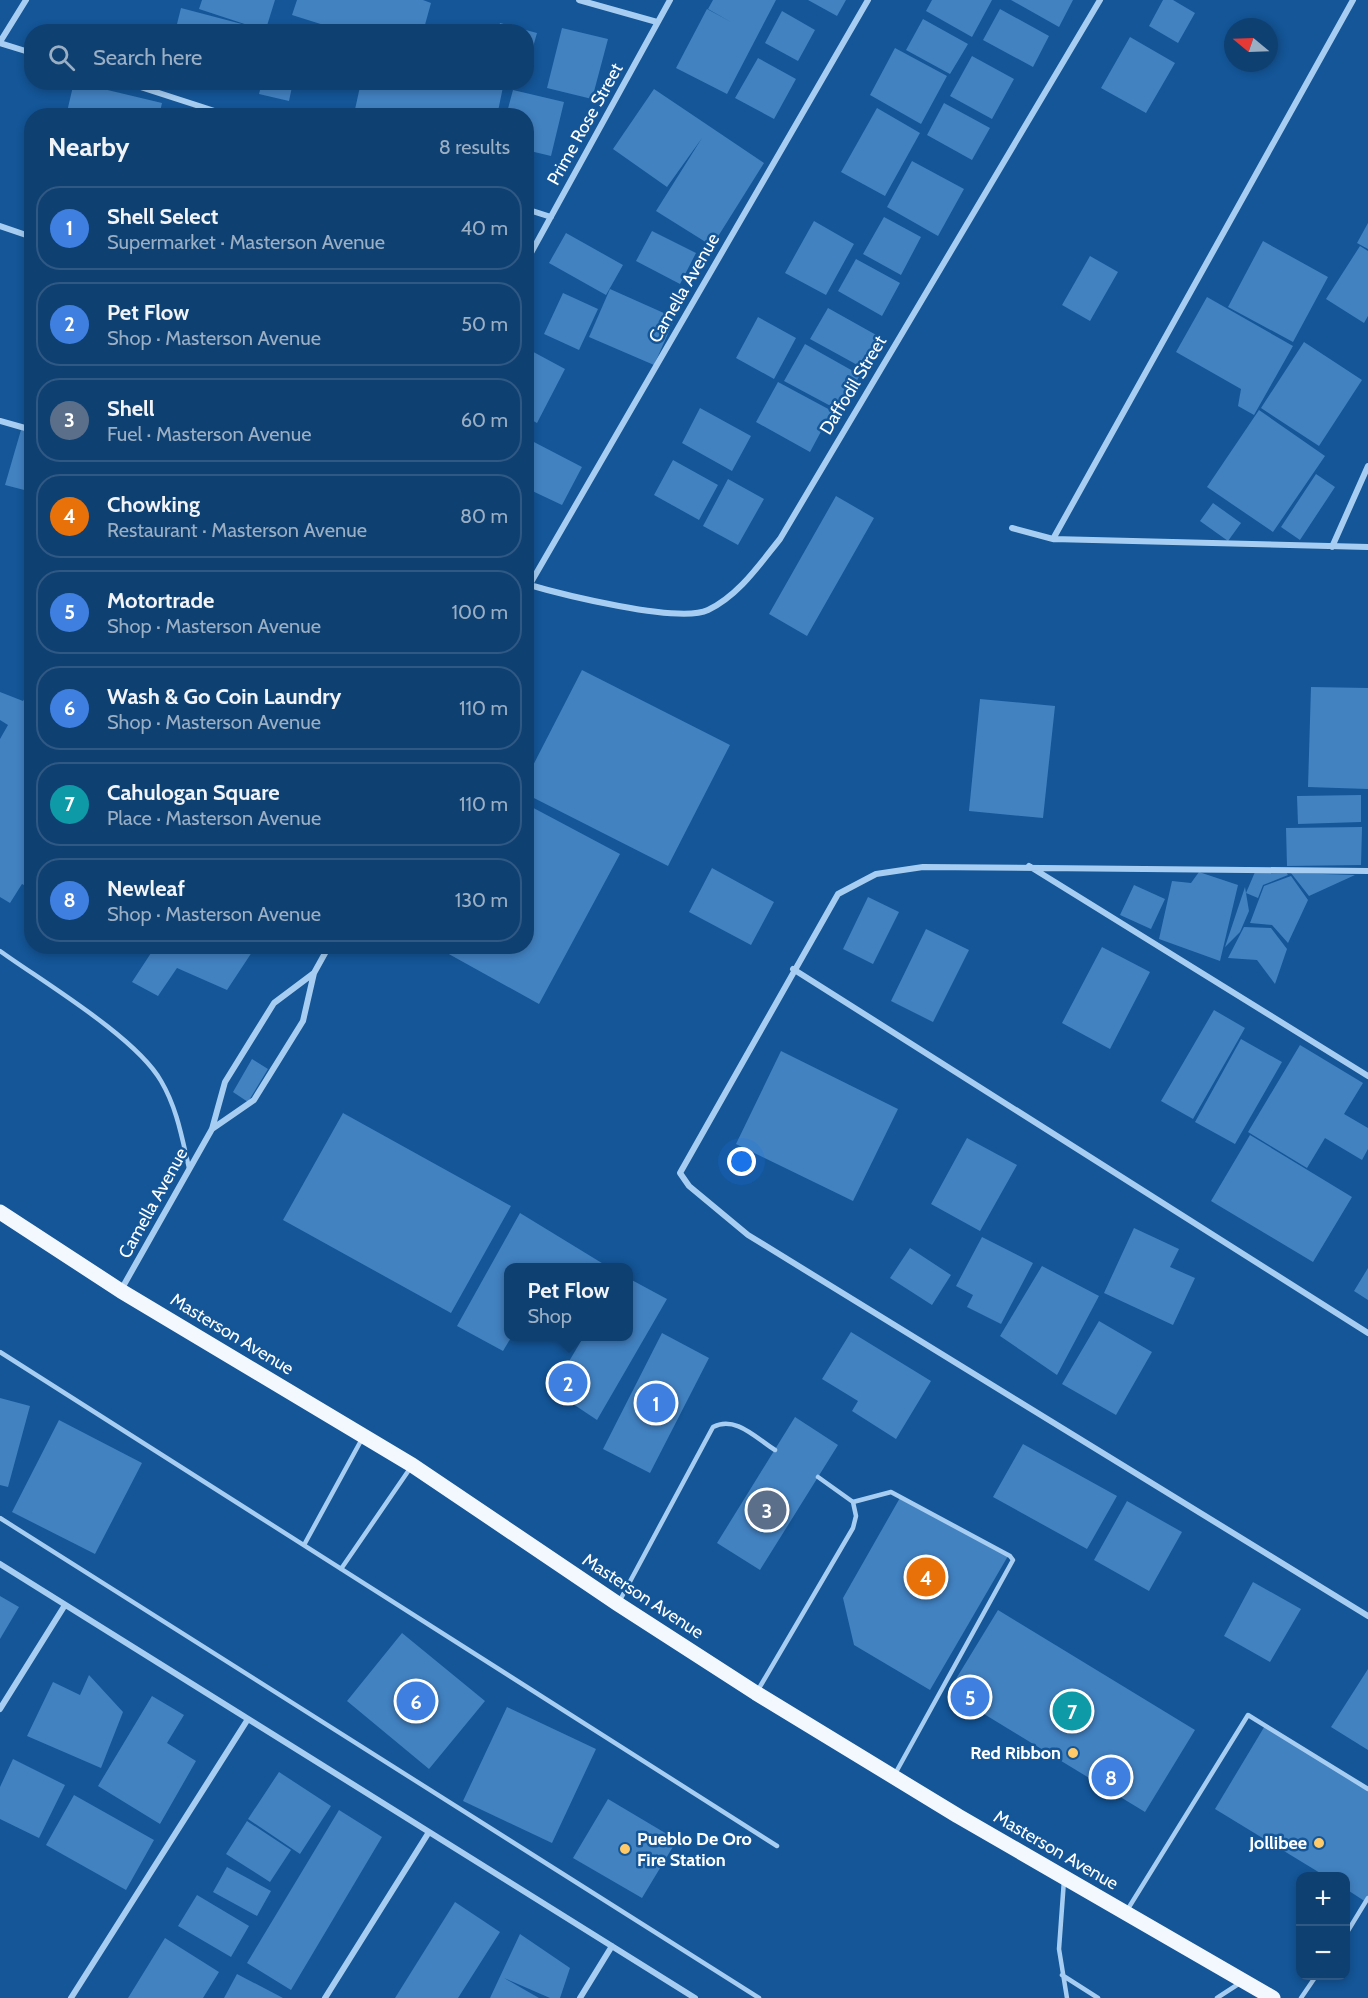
<!DOCTYPE html>
<meta charset="utf-8">
<style>
:root{--surface:#0f4072;--page:#184777;--text:#f1f3f6;--muted:#9bafc4;--line:#2f5984;--accent:#ffca69}
body{margin:0;font-family:Cabin,sans-serif;background:var(--page);color:var(--text)}
.controls{position:absolute;right:18px;bottom:18px;display:grid;overflow:hidden;border-radius:12px;box-shadow:0 3px 9px #0003}
.controls button{width:54px;height:54px;display:grid;place-items:center;padding:0;border:0;border-bottom:2px solid var(--line);background:var(--surface);color:var(--text);font:30px sans-serif}
.compass{position:absolute;left:1224px;top:18px;width:54px;height:54px;border-radius:50%;background:var(--surface);box-shadow:0 3px 9px #0003;rotate:289deg}
.you{position:absolute;left:742px;top:1162px;width:21px;height:21px;margin:-15px;border:4px solid #fff;border-radius:50%;background:#1a73e8;box-shadow:0 0 0 9px #1a73e833}
.badge{display:grid;place-items:center;width:39px;height:39px;border-radius:50%;background:var(--accent);color:#fff;font-size:20px;font-weight:700}
.pin{position:absolute;translate:-50% -50%;border:3px solid #fff;box-shadow:0 2px 6px #0006}
.popup{position:absolute;left:504px;top:1263px;width:129px;height:78px;box-sizing:border-box;display:grid;place-content:center;border-radius:12px;background:var(--surface);filter:drop-shadow(0 2px 4px #0005);font-size:20px;white-space:nowrap;color:var(--muted)}
.popup b{font-size:22px;color:var(--text)}
.popup::after{content:'';position:absolute;left:50%;top:100%;margin-left:-12px;border:12px solid transparent;border-top-color:var(--surface)}
.list{margin:0;padding:0;list-style:none}
h2{display:flex;justify-content:space-between;align-items:center;height:78px;margin:0;padding:0 24px;font-size:26px}
h2 small{font-size:20px;font-weight:400;color:var(--muted)}
.list li{display:grid;grid-template-columns:39px 1fr auto;gap:18px;align-items:center;box-sizing:border-box;height:84px;margin:0 12px 12px;padding:0 12px;border:2px solid var(--line);border-radius:24px}
.list b{display:block;font-size:22px;white-space:nowrap}
.list p{margin:0;font-size:20px;white-space:nowrap;color:var(--muted)}
.list em{font-size:20px;font-style:normal;color:var(--muted)}
.icon{flex:none;width:33px;height:33px;fill:none;stroke:currentColor;stroke-width:2;stroke-linecap:round;stroke-linejoin:round}
.map{position:relative;flex:none;width:1368px;height:1998px;overflow:hidden}
.search{position:absolute;background:var(--surface);box-shadow:0 3px 9px #0003;left:24px;top:24px;width:510px;height:66px;display:flex;align-items:center;gap:15px;box-sizing:border-box;padding:0 21px;border-radius:24px;color:var(--muted);font-size:22px}
.panel{position:absolute;background:var(--surface);box-shadow:0 3px 9px #0003;left:24px;top:108px;width:510px;height:846px;border-radius:24px}
.map>svg:first-child{display:block}
.building{fill:#4282c1}
.lines{fill:none;stroke-linecap:round;stroke-linejoin:round}
.lane{stroke:#a7cef2;stroke-width:4.5}
.street{stroke:#a7cef2;stroke-width:6}
.primary{stroke:#f3f8ff;stroke-width:15}
.poi-dot{fill:#ffca69;stroke:#145698;stroke-width:2}
.labels{text-anchor:middle;stroke-width:5;stroke-linejoin:round;paint-order:stroke}
.street-label{font-size:18px;fill:#fff;stroke:#145698}
.poi-label{font-size:18px;font-weight:bold;fill:#fff;stroke:#145698;text-anchor:end}
</style>
<div class="map">
<svg width="1368" height="1998" viewBox="0 0 1368 1998">
<rect width="100%" height="100%" fill="#145698"/>
<path class="building" d="M202 0H275L265 32H175L181 8 257 28 199 9Z
M297 0H423L431 3 423 32H346L292 15Z
M713 0H776L727 94 676 68 707 9 731 22 708 9Z
M808 0H846L837 16Z
M932 0H992L972 37 926 11Z
M1011 0H1073L1059 27Z
M1163 0H1173L1195 13 1178 43 1149 26Z
M1000 9 1049 36 1033 67 983 40Z
M782 11 815 30 798 61 765 43Z
M923 19 968 44 950 74 906 50Z
M500 23 537 33 527 68 526 32H497Z
M275 26 292 31V32H274Z
M562 28 608 39 592 99 547 88Z
M1130 37 1175 63 1146 113 1101 88Z
M895 48 947 76 921 124 870 95Z
M972 56 1014 79 992 119 950 96Z
M758 58 796 79 774 119 735 98Z
M74 82 162 103 159 116H66Z
M262 82H293L289 101 259 94Z
M361 82H483L503 87 497 116H361L354 114Z
M654 89 764 163 712 246 656 211 702 138 667 187 613 149Z
M513 90 564 102 551 156 526 150V116H506Z
M944 103 990 128 972 160 927 135Z
M877 108 920 133 885 196 841 172Z
M182 111 197 115V116H181Z
M912 161 964 189 938 236 887 207Z
M884 217 921 237 901 275 863 254Z
M814 221 854 244 826 295 785 273Z
M1368 223V249L1357 243Z
M652 231 696 253 680 284 636 261Z
M566 233 623 265 606 295 549 263Z
M1263 241 1328 277 1293 342 1228 307Z
M1360 246 1368 251V316L1364 323 1326 299Z
M1090 256 1118 272 1090 321 1062 305Z
M856 259 900 283 882 316 838 291Z
M610 289 675 318 654 365 589 337Z
M563 293 598 309 579 350 544 334Z
M1207 297 1293 346 1254 415 1238 406 1241 389 1176 352Z
M828 308 878 336 861 367 810 339Z
M758 317 796 338 774 379 736 358Z
M1304 342 1362 380 1319 446 1261 408Z
M805 344 860 375 840 411 784 381Z
M526 348 565 369 537 423 526 417Z
M778 382 832 411 810 452 756 422Z
M700 408 751 436 732 471 682 443Z
M1259 410 1325 456 1273 532 1207 487Z
M21 430 32 433V492L5 485Z
M532 441 582 467 562 505 526 488V452Z
M673 460 718 485 699 520 654 495Z
M1316 474 1335 487 1300 540 1281 527Z
M728 479 764 499 738 545 703 526Z
M836 496 874 518 807 636 769 614Z
M1213 503 1241 523 1228 541 1200 521Z
M582 670 730 745 668 866 526 794V779Z
M32 687V889L22 884 10 903 0 897V739L8 725 0 720V692L23 701Z
M1311 687 1368 688V789L1308 787Z
M980 699 1055 706 1043 818 969 811Z
M1361 795V822L1298 824 1297 796Z
M526 804 620 854 539 1004 438 948 526 946Z
M1362 827 1361 865 1287 866 1286 828Z
M712 868 774 902 751 945 689 912Z
M1199 872 1238 885 1220 961 1159 939 1172 881 1191 883Z
M1255 872H1286L1288 875 1263 885 1258 898 1246 893Z
M1291 873 1355 875 1309 896Z
M1291 876 1308 900 1288 943 1272 925 1250 923 1264 886Z
M1134 885 1165 899 1151 929 1120 915Z
M1245 887 1249 911 1240 932 1225 947Z
M868 897 899 912 873 964 843 949Z
M1244 927 1271 928 1287 949 1275 984 1257 960 1228 958Z
M926 929 969 950 933 1022 891 1001Z
M138 946H256L227 990 177 968 158 996 132 982 151 953Z
M1102 947 1150 972 1110 1049 1062 1023Z
M1214 1010 1245 1028 1193 1119 1161 1101Z
M1241 1039 1282 1062 1235 1144 1195 1122Z
M1300 1045 1363 1083 1344 1114 1368 1128V1149L1362 1160 1325 1138 1307 1168 1248 1132Z
M781 1051 898 1109 853 1201 736 1144Z
M252 1059 268 1069 248 1102 233 1092Z
M343 1113 511 1206 451 1313 283 1220Z
M1250 1135 1352 1197 1313 1262 1211 1201Z
M967 1138 1017 1165 980 1231 931 1204Z
M520 1213 610 1268H508V1336H512L503 1351 457 1326Z
M1134 1228 1179 1249 1170 1267 1195 1278 1173 1325 1104 1293Z
M982 1237 1033 1263 1001 1324 967 1307 973 1295 956 1286Z
M910 1248 951 1275 932 1305 890 1278Z
M1042 1266 1099 1296 1057 1375 1000 1336Z
M1368 1268V1300L1354 1291Z
M628 1278 667 1299 597 1420 552 1390 584 1336H628Z
M1099 1321 1152 1352 1116 1415 1062 1384Z
M851 1332 931 1381 896 1439 852 1411 858 1401 822 1379Z
M662 1333 709 1358 650 1473 603 1449Z
M0 1398 30 1406 8 1487 0 1485Z
M795 1417 838 1445 760 1570 717 1543Z
M59 1420 142 1463 95 1554 12 1512Z
M1023 1444 1117 1496 1087 1549 993 1497Z
M901 1496 1008 1556 930 1690 854 1645 843 1598Z
M1127 1501 1182 1532 1149 1591 1094 1560Z
M1253 1582 1301 1609 1270 1662 1224 1636Z
M0 1596 19 1607 0 1639Z
M998 1610 1195 1730 1145 1812 948 1692Z
M402 1633 485 1701 429 1769 347 1701Z
M1368 1669V1750L1331 1727Z
M89 1675 123 1712 101 1768 27 1736 53 1682 80 1695Z
M152 1696 184 1715 167 1743 196 1761 160 1824 98 1786Z
M507 1707 596 1749 552 1843 463 1801Z
M1266 1724 1368 1789V1898L1366 1902 1346 1889V1876H1325L1215 1809Z
M13 1759 65 1785 39 1838 0 1819V1787Z
M279 1772 331 1806 300 1854 248 1819Z
M74 1795 154 1840 126 1890 46 1845Z
M608 1799 677 1840 642 1898 573 1858Z
M339 1810 382 1837 291 1990 247 1963Z
M247 1821 291 1850 270 1882 226 1854Z
M227 1867 271 1891 257 1916 213 1892Z
M197 1895 249 1926 231 1957 178 1926Z
M455 1902 500 1932 458 1998H395Z
M520 1934 570 1968 560 1998H550L504 1978 539 1998H490Z
M165 1938 219 1972 203 1998H128Z
M237 1974 283 1998H224Z"/>
<g class="lines">
<path class="lane" d="M0 951C43 982 136 1037 161 1081 177 1108 182 1138 189 1168
M0 1352 777 1846
M853 1502 891 1492 1010 1556 1013 1560 895 1774
M0 1518 759 1998
M304 1545 363 1437
M341 1569 411 1467
M619 1602 713 1427C735 1415 756 1438 775 1450
M758 1690 853 1528 856 1516 853 1502 818 1477
M1064 1880 1059 1949 1067 1998
M1126 1912 1248 1715 1368 1789
M1346 1934 1368 1898
M1062 1975 1098 1998
M1217 1998 1240 1983
M1301 1998 1316 1976"/>
<path class="street" d="M579 0 657 22
M0 42 26 0
M0 43 32 53
M125 82 230 116
M526 209 551 217
M0 226 32 237
M526 262 670 0
M0 421 32 430
M1012 528 1053 539 1368 547
M1053 539 1353 0
M1332 547 1368 466
M526 584C560 594 679 624 708 610 739 595 759 565 780 539L1100 0
M526 591 868 0
M1029 866 1368 1076
M1368 871 923 867 876 874 838 894 680 1173 689 1186 748 1235 1368 1616
M793 969 1368 1333
M212 1129 254 1100 303 1021 314 973 329 946
M121 1290 212 1129 225 1082 274 1003 314 973
M0 1564 695 1998
M0 1709 65 1605
M71 1998 248 1719
M325 1998 429 1832
M580 1998 612 1946"/>
<path class="primary" d="M0 1212 121 1291 412 1465 618 1604 756 1693 958 1816 1273 1998"/>
</g>
<g class="poi-dot">
<circle cx="1073" cy="1753" r="6"/>
<circle cx="1319" cy="1843" r="6"/>
<circle cx="625" cy="1849" r="6"/>
</g>
<g class="labels">
<g class="street-label">
<text transform="translate(585 124) rotate(-61)" y="6">Prime Rose Street</text>
<text transform="translate(684 288) rotate(-60)" y="6">Camella Avenue</text>
<text transform="translate(853 385) rotate(-59)" y="6">Daffodil Street</text>
<text transform="translate(153 1203) rotate(-61)" y="6">Camella Avenue</text>
<text transform="translate(232 1334) rotate(31)" y="6">Masterson Avenue</text>
<text transform="translate(643 1596) rotate(33)" y="6">Masterson Avenue</text>
<text transform="translate(1056 1850) rotate(30)" y="6">Masterson Avenue</text>
</g>
<g class="poi-label">
<text x="1061" y="1759">Red Ribbon</text>
<text x="637" y="1845" text-anchor="start">Pueblo De Oro<tspan x="637" dy="21">Fire Station</tspan></text>
<text x="1307" y="1849">Jollibee</text>
</g>
</g>
</svg>
<div class="controls">
<button>+</button>
<button>−</button>
</div>
<svg class="compass" viewBox="-18 -18 36 36"><path d="M0-13l5 13h-10z" fill="#e53935"/><path d="M0 13l5-13h-10z" fill="#9bafc4"/></svg>
<div class="you"></div>
<div class="pin badge" style="left:656px;top:1403px;background:#3f7fe0">1</div>
<div class="pin badge" style="left:568px;top:1383px;background:#3f7fe0">2</div>
<div class="popup"><b>Pet Flow</b>Shop</div>
<div class="pin badge" style="left:767px;top:1510px;background:#5c6f8a">3</div>
<div class="pin badge" style="left:926px;top:1577px;background:#e8710a">4</div>
<div class="pin badge" style="left:970px;top:1697px;background:#3f7fe0">5</div>
<div class="pin badge" style="left:416px;top:1701px;background:#3f7fe0">6</div>
<div class="pin badge" style="left:1072px;top:1711px;background:#0f9aa8">7</div>
<div class="pin badge" style="left:1111px;top:1777px;background:#3f7fe0">8</div>
<div class="search"><svg class="icon" aria-label="search" viewBox="0 0 24 24"><circle cx="10" cy="10" r="6"/><path d="M15 15l6 6"/></svg>Search here</div>
<section class="panel">
<h2>Nearby<small>8 results</small></h2>
<ul class="list">
<li><span class="badge" style="background:#3f7fe0">1</span><div><b>Shell Select</b><p>Supermarket · Masterson Avenue</p></div><em>40 m</em></li>
<li><span class="badge" style="background:#3f7fe0">2</span><div><b>Pet Flow</b><p>Shop · Masterson Avenue</p></div><em>50 m</em></li>
<li><span class="badge" style="background:#5c6f8a">3</span><div><b>Shell</b><p>Fuel · Masterson Avenue</p></div><em>60 m</em></li>
<li><span class="badge" style="background:#e8710a">4</span><div><b>Chowking</b><p>Restaurant · Masterson Avenue</p></div><em>80 m</em></li>
<li><span class="badge" style="background:#3f7fe0">5</span><div><b>Motortrade</b><p>Shop · Masterson Avenue</p></div><em>100 m</em></li>
<li><span class="badge" style="background:#3f7fe0">6</span><div><b>Wash &amp; Go Coin Laundry</b><p>Shop · Masterson Avenue</p></div><em>110 m</em></li>
<li><span class="badge" style="background:#0f9aa8">7</span><div><b>Cahulogan Square</b><p>Place · Masterson Avenue</p></div><em>110 m</em></li>
<li><span class="badge" style="background:#3f7fe0">8</span><div><b>Newleaf</b><p>Shop · Masterson Avenue</p></div><em>130 m</em></li>
</ul>
</section>
</div>
